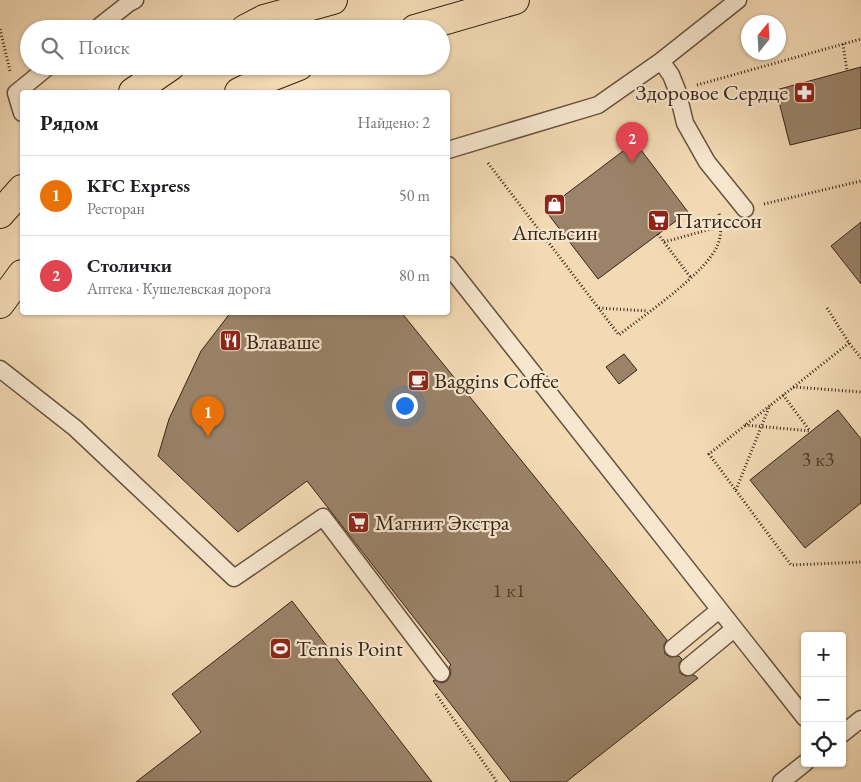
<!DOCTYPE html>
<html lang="ru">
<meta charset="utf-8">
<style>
:root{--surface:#fff;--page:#f2f2f2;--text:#202124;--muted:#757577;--line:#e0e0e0;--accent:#0f766e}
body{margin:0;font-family:"EB Garamond",serif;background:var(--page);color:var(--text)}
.controls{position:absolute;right:15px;bottom:15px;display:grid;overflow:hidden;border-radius:5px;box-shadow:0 1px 4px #0004}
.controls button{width:45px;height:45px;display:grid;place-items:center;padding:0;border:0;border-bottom:1px solid var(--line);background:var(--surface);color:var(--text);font:25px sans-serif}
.compass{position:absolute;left:741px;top:15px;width:45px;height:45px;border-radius:50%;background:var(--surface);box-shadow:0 1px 4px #0004;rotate:18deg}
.you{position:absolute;left:404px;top:405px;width:18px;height:18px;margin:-12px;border:4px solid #fff;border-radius:50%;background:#1a73e8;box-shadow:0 0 0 8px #1a73e833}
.badge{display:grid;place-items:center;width:32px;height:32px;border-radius:50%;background:var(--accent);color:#fff;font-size:16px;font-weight:700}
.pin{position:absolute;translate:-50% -41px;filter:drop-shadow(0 1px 2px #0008)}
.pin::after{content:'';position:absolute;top:26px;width:18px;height:15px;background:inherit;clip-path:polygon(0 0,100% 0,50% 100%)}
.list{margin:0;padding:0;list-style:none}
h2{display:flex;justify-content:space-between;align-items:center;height:65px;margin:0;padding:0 20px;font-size:21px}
h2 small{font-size:16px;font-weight:400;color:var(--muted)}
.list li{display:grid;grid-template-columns:32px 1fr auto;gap:15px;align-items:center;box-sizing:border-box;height:80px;padding:0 20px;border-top:1px solid var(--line)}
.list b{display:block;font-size:19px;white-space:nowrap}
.list p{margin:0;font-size:16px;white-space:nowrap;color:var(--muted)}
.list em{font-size:16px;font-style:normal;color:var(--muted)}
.icon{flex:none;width:28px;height:28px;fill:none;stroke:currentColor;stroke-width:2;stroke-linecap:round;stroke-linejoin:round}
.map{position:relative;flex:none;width:861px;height:782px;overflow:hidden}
.search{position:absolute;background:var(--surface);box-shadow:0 1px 4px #0004;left:20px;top:20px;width:430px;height:55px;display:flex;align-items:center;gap:12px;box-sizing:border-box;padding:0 18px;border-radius:28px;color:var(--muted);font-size:19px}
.panel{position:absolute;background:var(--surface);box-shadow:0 1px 4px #0004;left:20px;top:90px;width:430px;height:225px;border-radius:5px}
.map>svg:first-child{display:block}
.building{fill:#9a8369;stroke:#392416}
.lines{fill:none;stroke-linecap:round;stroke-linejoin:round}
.lane-casing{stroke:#68523e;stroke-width:19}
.primary-casing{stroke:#392416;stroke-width:30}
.path{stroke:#392416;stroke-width:3;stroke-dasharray:1 2.5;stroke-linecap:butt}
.lane{stroke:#f7e7cf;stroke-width:16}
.primary{stroke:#f3dab5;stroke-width:28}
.labels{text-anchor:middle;stroke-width:4.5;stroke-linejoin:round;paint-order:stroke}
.number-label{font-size:20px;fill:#513c2b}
.poi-label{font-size:22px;fill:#392416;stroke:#f7e7cf;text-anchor:start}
</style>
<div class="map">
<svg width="861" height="782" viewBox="0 0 861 782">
<rect width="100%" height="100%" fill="#f3dab5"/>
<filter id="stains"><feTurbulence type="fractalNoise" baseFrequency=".004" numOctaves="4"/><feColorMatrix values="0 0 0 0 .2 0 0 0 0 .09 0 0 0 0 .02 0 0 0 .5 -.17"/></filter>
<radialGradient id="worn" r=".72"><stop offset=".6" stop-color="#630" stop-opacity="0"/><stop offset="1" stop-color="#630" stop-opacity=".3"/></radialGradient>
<path class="building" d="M861 67V128L790 145 776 90Z
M635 142 688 212 598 279 545 210Z
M861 222V284L831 246Z
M231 312H401L667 640 664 645 665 654 670 657 679 656 682 659 679 664 680 673 685 676 694 675 698 678 566 782H511L433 681 434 680 442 683 447 681 450 676 451 671 449 667 451 665 307 481 238 532 158 456 169 419 201 351Z
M624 354 637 370 619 384 606 367Z
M838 410 861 439V503L805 548 750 480Z
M292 601 432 782H136L201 732 172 694Z"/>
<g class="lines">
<defs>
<path id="lane" d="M96 29 129 3 135 0
M661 61 671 75 677 90 685 123 707 162 745 209
M22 113 16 93 49 66
M448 150 598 105 661 61 738 0
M448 265 805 718
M0 369 75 428 234 578 323 517 441 673
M673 648 719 610
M688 667 734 629
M842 734 861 719
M781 782 805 763"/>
<path id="primary" d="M245 29 264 19 333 0
M415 29 515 0
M133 92 171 66
M239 92 266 79 299 66
M0 214 22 189
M0 304 22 274"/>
</defs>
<use href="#lane" class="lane-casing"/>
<use href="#primary" class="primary-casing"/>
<path class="path" d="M0 29 10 71
M843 44 847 71
M697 85 861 39
M488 163 619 335C644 315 708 272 718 244 722 234 721 224 719 213
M764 204 861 181
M658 234 691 278
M664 242 722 226
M599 308 648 311
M827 308 849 343 861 358
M849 343 709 454 791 565 861 562
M793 387 861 392
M783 395 810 431
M745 425 811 431
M736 490 770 405
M436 694 497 782"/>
<use href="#lane" class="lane"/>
<use href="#primary" class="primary"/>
</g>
<defs>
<symbol id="pharmacy-square" viewBox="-11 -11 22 22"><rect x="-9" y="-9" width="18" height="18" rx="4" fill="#8f2418" stroke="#f7e7cf"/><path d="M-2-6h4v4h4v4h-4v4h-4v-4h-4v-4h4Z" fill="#fff"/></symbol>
<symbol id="shop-square" viewBox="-11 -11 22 22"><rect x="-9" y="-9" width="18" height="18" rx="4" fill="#8f2418" stroke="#f7e7cf"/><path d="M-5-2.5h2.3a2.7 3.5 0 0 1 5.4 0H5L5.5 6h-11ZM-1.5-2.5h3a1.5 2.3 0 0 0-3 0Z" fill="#fff"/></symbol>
<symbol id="supermarket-square" viewBox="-11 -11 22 22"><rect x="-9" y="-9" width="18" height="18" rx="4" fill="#8f2418" stroke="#f7e7cf"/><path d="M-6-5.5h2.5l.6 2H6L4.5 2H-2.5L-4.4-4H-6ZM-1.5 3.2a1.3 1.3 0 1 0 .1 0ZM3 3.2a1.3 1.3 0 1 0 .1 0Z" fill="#fff"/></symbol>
<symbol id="restaurant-square" viewBox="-11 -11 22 22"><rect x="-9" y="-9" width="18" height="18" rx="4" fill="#8f2418" stroke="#f7e7cf"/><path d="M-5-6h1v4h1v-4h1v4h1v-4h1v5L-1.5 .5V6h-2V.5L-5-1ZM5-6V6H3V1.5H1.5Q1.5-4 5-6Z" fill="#fff"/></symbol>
<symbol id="cafe-square" viewBox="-11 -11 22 22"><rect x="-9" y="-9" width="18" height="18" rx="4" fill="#8f2418" stroke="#f7e7cf"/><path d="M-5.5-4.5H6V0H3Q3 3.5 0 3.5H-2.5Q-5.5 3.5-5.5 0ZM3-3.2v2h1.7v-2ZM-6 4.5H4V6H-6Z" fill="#fff"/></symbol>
<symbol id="stadium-square" viewBox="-11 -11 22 22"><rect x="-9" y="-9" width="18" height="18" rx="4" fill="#8f2418" stroke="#f7e7cf"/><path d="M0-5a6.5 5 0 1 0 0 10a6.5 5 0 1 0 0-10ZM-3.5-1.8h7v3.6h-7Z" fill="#fff"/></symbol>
</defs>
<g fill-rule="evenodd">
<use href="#pharmacy-square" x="792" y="80" width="25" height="25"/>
<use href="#shop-square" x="542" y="192" width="25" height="25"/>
<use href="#supermarket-square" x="646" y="208" width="25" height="25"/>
<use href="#restaurant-square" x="218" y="328" width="25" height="25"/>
<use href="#cafe-square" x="406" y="368" width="25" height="25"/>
<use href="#supermarket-square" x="346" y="510" width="25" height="25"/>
<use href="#stadium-square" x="268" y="636" width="25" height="25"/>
</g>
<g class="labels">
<g class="number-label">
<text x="818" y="466">3 к3</text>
<text x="509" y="597">1 к1</text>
</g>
<g class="poi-label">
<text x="788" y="100" text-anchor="end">Здоровое Сердце</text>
<text x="675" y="228">Патиссон</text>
<text x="555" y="240" text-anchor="middle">Апельсин</text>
<text x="246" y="349">Влаваше</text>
<text x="434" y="388">Baggins Coffee</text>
<text x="375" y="530">Магнит Экстра</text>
<text x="296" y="656">Tennis Point</text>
</g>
</g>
<rect width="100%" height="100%" filter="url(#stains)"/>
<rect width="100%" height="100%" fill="url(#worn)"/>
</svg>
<div class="controls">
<button>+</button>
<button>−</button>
<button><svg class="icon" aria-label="locate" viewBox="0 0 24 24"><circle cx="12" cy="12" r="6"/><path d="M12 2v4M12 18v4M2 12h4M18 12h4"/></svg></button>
</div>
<svg class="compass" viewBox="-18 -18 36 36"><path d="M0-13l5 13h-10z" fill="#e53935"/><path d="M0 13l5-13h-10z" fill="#757577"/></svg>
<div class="you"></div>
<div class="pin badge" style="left:208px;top:437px;background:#e8710a">1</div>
<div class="pin badge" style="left:632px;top:163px;background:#e0444e">2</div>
<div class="search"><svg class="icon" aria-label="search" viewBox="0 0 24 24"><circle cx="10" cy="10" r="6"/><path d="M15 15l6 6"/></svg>Поиск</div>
<section class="panel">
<h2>Рядом<small>Найдено: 2</small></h2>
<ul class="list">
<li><span class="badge" style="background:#e8710a">1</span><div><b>KFC Express</b><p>Ресторан</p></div><em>50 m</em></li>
<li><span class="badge" style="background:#e0444e">2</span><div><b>Столички</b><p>Аптека · Кушелевская дорога</p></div><em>80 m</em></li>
</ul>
</section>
</div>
